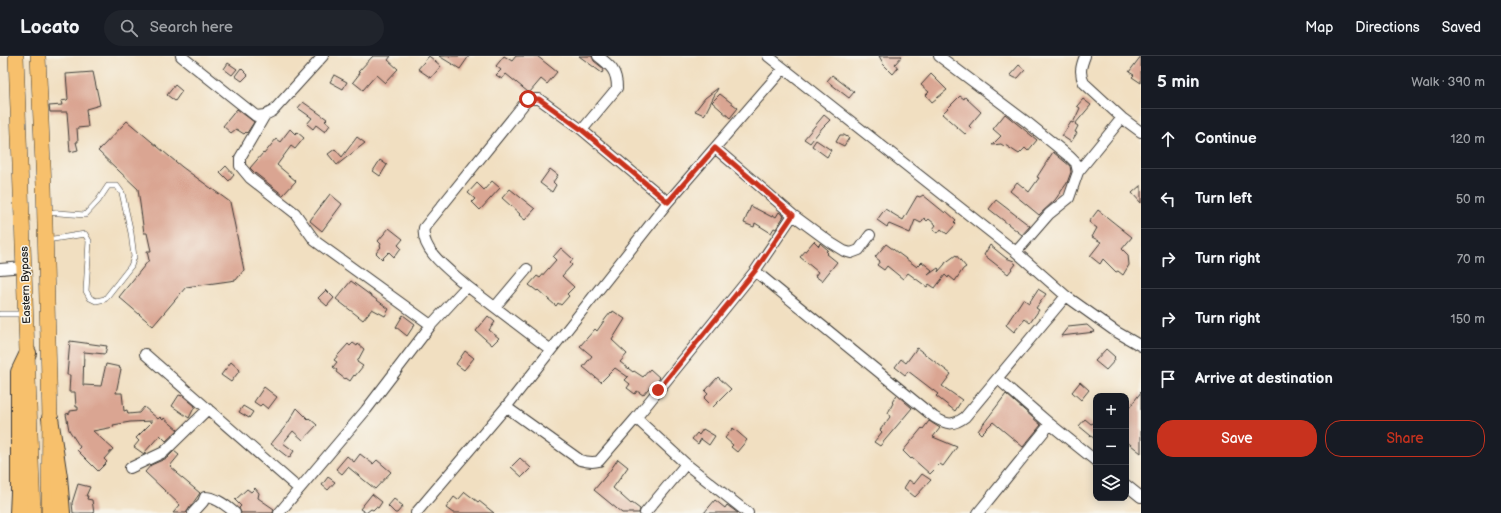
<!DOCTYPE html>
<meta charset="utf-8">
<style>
:root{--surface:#171b24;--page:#20242c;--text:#f1f3f6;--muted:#9ea1a6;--line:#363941;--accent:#c8321e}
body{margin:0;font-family:"Balsamiq Sans",sans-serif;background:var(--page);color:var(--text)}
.controls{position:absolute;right:12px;bottom:12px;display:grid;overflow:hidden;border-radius:8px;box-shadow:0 2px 10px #0003}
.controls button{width:36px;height:36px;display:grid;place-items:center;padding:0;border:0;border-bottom:1px solid var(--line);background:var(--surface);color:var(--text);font:20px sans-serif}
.stop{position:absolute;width:12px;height:12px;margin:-9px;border:3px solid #c8321e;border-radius:50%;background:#fff}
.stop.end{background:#c8321e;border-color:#fff;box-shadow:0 1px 4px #0008}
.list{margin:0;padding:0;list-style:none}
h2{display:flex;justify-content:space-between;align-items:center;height:52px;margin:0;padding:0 16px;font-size:17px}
h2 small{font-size:13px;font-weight:400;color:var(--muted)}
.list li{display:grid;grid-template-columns:26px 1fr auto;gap:12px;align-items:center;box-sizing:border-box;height:60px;padding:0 16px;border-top:1px solid var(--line)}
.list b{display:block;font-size:15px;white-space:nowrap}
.list em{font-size:13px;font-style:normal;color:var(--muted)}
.actions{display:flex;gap:8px;padding:12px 16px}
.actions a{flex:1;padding:9px 0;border:1px solid var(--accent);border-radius:16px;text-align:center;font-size:14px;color:var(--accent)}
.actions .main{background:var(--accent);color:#fff}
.icon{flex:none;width:22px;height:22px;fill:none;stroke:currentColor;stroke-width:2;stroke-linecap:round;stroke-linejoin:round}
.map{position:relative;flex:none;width:1141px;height:457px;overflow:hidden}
header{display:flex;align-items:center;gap:24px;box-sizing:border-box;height:56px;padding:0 20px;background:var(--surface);border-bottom:1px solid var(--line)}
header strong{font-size:19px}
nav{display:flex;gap:22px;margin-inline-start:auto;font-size:14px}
.search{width:280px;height:36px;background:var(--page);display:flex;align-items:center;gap:10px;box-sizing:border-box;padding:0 14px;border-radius:22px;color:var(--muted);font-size:15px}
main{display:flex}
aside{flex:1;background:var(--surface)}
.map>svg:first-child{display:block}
.building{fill:#daa592}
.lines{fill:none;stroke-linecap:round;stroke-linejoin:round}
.service-casing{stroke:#3c3935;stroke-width:6}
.minor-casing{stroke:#3c3935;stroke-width:12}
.primary-casing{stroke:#3c3935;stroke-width:16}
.trunk-casing{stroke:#3c3935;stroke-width:18}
.service{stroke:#fff;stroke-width:5}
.minor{stroke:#fff;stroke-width:10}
.primary{stroke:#f7c06c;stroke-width:15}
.trunk{stroke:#f7c06c;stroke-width:16}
.route{stroke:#c8321e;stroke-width:5}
.labels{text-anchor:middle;stroke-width:3;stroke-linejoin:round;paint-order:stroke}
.street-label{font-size:11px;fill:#1c1c1c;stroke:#f7f3e8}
</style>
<header>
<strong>Locato</strong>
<div class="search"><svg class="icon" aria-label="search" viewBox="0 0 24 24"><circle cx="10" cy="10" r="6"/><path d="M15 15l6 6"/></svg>Search here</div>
<nav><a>Map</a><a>Directions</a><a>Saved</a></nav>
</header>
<main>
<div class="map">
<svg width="1141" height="457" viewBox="0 0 1141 457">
<rect width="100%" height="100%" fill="#f7f3e8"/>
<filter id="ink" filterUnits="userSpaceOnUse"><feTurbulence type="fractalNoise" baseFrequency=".025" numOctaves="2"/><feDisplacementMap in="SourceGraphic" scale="8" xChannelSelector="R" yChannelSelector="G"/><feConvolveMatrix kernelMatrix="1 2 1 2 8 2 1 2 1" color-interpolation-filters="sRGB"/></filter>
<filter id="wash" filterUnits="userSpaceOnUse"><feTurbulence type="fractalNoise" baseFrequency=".012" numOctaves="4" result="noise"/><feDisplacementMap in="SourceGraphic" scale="16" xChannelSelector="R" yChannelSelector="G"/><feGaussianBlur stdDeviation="0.9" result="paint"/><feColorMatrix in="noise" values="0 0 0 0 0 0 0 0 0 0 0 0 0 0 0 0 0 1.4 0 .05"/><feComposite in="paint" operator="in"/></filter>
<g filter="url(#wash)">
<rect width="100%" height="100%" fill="#f1dfc1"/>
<g id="blocks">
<path class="building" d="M373 0H391L388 4 398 13 385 27 376 19 363 34 353 26 360 17 358 16Z
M429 0 441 10 431 22 418 13Z
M439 0H469L460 13Z
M504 0 512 5 516 0H537L557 16 547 28 541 23 530 36H528L506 18 502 23 496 19 501 14 496 10Z
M579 0H592L594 5 604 13 602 17Z
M879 0H902L895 8 898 12 893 18 882 7H883Z
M1141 0V27L1132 21 1134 19 1129 16Z
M228 7 237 13 232 19 224 13Z
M1019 9 1025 14 1018 22H1015L1010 19Z
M241 12 248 19 242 25 235 20Z
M93 16 100 49 86 53 88 71 77 72 78 86H76L78 94 70 96 67 56H50L49 50 62 49 61 45 67 44 68 43 66 18Z
M931 18 947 34 932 46 926 39 929 36 921 29Z
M334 19 347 26 343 33 330 26Z
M832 19 854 36 849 42 827 25Z
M175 29 182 35 175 45 167 39Z
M718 32 705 58 704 59 695 55 705 42Z
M720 38 738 52 730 62 712 46Z
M960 40 964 43 965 41 981 56 969 70 971 72 965 78 942 58Z
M1083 43 1091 49 1075 68 1078 70 1075 76 1077 77 1071 86 1062 80 1071 66 1073 67 1080 52 1077 50Z
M303 46 327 63 325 65 330 69 325 76 316 69 313 73 307 68 312 62 298 52Z
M237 53 254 66 247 77 246 76 244 78 236 73 231 77 223 70Z
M1005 58 1037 84 1028 95 1025 92 1019 98 1005 89 1004 90 1001 88 992 89 1001 80 993 73Z
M824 59 830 64 822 72 810 87 804 83Z
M127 65 182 111 230 146 244 214 236 224 186 231 153 270 119 241 149 204 147 195H151L147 177H144L138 133 98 95Z
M290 73 295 78 297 76 304 82 295 93 291 90 277 109 296 125 283 139 255 117 250 112 263 97 264 98 276 83 280 86Z
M840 79H844L849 82 844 90 836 86Z
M357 81 365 87 337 109 328 98 335 93 342 101Z
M816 84 831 94 827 101 812 90Z
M1053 96 1070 110 1071 116 1067 127 1055 144 1039 159 1010 135 1017 126 1029 136 1039 122 1037 121Z
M380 104 387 109 380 120 373 115Z
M226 110 234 119 229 125 220 116Z
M550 113 558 119 553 126 556 129 552 136 540 127Z
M492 125 500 132 480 154 472 146 475 143 468 137 477 127 484 134Z
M1141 129V147L1132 137Z
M510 133 535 153 525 164 519 159 520 158 502 142Z
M330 138 342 148 322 175 310 165 311 163Z
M923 139 945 157 946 155 956 164 954 166 956 168 947 178 941 173 938 177 933 173 936 169 929 163 927 165 924 162 921 167 915 164 910 177 889 168 887 171 877 164 885 153 903 164 917 140 920 141Z
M996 144 1030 170 1022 179 989 153Z
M751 150 772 161 773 159 776 161 779 156 784 160 776 173 774 172 771 177 755 167 754 171 744 167Z
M1098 154 1132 181 1122 193 1128 199 1129 209 1123 219 1118 215 1116 216 1103 203 1100 208 1090 200 1101 186 1092 181 1097 172 1089 166Z
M389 172 403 183 398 189 401 192 394 201 389 196 382 203 376 197 381 191 380 190 381 188 378 185Z
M814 185 819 190 820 187 828 194 826 195 828 197 827 198 837 206 822 225 815 220 818 216 800 201Z
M886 188 917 211 922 206 932 214 928 219 938 212 939 213 938 216 945 208V207L956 199 966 211 963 213 955 225 949 220 948 222 945 219 935 232 929 228 927 231 908 217 903 223 887 210 884 214 877 209 880 205 875 201Z
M990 189 1006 202 1014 205 1013 206 1016 208 1008 218 984 199Z
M561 192 573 203 570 207 572 209 562 220 574 231 567 238 569 240 561 249 558 247 556 250 538 234 537 235 529 229 537 220 540 222 556 204 553 201Z
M351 225 389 253 385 260 372 253 363 264 336 243Z
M1038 233 1046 238 1036 252 1039 254 1030 267 1025 263 1014 276 1006 269 1023 243 1029 247Z
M326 234 334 242 327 250 318 242Z
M613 255 625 263 612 284 627 298 620 306 633 316 634 315 643 321 650 313 660 322 654 329 653 327 643 339 637 335 635 338 627 332 630 328 625 324 628 321 615 312 601 326 583 311 592 300 580 290 595 273 597 275 606 262 611 256 612 257Z
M403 259 415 268 407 280 396 271Z
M488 260 495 266 489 274 499 282 492 289 476 275Z
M1087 269 1095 276 1061 280 1068 271Z
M70 285 107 290 105 298 84 296 83 329 101 330 106 308 120 311 119 312 121 313 116 337H122L124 355 127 354 128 358 139 357 144 351 158 363 160 361 163 364 164 362 178 374 166 385 160 379 144 397H146L144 398 134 391 139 385 136 382 153 365 130 366 113 369 114 371 93 375 113 393 104 403 107 406 98 415 77 394 80 391 69 374 66 358 70 357V355L78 354V351H76L75 336H69L70 319H67Z
M353 287 357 290 358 288 364 293 357 306 363 310 355 320 354 319 350 325 346 322 345 323 336 316 337 314 333 311 337 306 334 304 339 298 348 288 350 290Z
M917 292 951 318 942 330 962 344 955 355 936 340 938 338 908 315 905 319 895 311 901 303 906 307Z
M1106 293 1115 301 1114 302 1115 304 1106 314 1095 305Z
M465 295 474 302 464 314 456 308Z
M231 306 240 314 231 326 221 319Z
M718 321 731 333 713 351 704 342 708 338 705 335Z
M1080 326 1089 334 1081 344 1072 336Z
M264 331 277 341 268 353 262 348 260 350 254 346Z
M1141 336V397L1126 385V356Z
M1006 338 1041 369 1023 391 993 366 981 378 978 375Z
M179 339 182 340V339L195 350 189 362 172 350Z
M897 339 912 352 880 390 874 386 882 376 880 374 890 361 888 357 893 347 892 346Z
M243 350 253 356 249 362 239 356Z
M297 352 308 363 309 362 317 369 303 384 293 375 283 387 294 395 289 402 271 388 288 367Z
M1085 363 1091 368 1096 366V384L1079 370Z
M929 365 940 372 933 381 957 391 943 410 940 408 930 418 912 402 911 403 903 395 922 372 923 373Z
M733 372 747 384 737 396 731 391 733 389 725 382Z
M703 373 715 380 709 389 701 383 698 388 692 383 697 377 699 379Z
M174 395 179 399 170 410 178 417 177 418 200 437 186 457H173L180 449 145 416 151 409 167 402Z
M360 398 373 408 377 404 391 416 375 433 348 411 342 418 336 413 347 400 354 406Z
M520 402 531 412 522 421 511 411Z
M618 403 628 411 613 432 631 448 632 447 640 453 639 457H622L594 434 609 416Z
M922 418 931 424 915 441 904 432 909 424 914 428Z
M328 421 335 426 328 434 322 429Z
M78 428 90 431 86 440H88L87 443 92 444 94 457H73L72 447Z
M255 432 259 437 258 442 274 453 273 457H241L239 452 241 450 235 444 247 433 251 436Z
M465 436 478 446 479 445 494 457H453L446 452 454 441 458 444Z
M372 438 382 446 378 452 376 451 373 454 371 453 366 457 360 453Z
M394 443 403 450 397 457H395L388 450Z
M715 444 725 452 727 449 738 457H704Z"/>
</g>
</g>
<g filter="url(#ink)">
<use href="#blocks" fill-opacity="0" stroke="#3c3935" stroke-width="1"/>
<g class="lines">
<defs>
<path id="service" d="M46 156 85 159 98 145 108 130H117L122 137 131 177 134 201 131 210 105 243 96 245 90 242 86 235 89 185 85 178 47 184
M0 258H25"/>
<path id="minor" d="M181 0 256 60 265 59 273 55 323 0
M598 0C611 10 617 15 617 32L582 74 668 146
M768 0 1016 196 1066 240 1115 275 1141 290
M939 0 1028 67 1070 101 1076 107 1078 116
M1085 0C1081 10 1079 17 1084 27L1122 62 1141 76
M265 59 240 102V110L250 122 295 157 315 185 431 269
M715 92 793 159 755 215
M793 159 831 187 844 195 851 197 859 194 870 179
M1016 196 1049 158 1069 142 1078 116 1122 62
M0 213 24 211
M467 230C452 216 420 195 424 172L528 43H539L582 74
M495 251 527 213
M145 298 299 433
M998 323 1050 368
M506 351 580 404C587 406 592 407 599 405L636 362
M686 408 636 362 755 215 934 361C947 369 953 370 965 361L1066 240
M130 412 164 396 208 353
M1126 429 1141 441
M193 457 203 446 205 441C216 441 227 450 235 457
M279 457 366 354 431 269 467 230 551 294
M416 457 506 351 668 146 783 13
M645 457 686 408 748 457
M978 457 1050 368 1096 405"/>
<path id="primary" d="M16 0 33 457
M38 0 44 130 50 362 49 457"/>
<path id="trunk" d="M50 362 59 421 62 457
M18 457 19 437V316L28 297"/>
</defs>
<use href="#service" class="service-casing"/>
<use href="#minor" class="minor-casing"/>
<use href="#primary" class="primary-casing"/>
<use href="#trunk" class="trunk-casing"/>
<use href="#service" class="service"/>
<use href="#minor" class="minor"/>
<use href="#primary" class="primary"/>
<use href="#trunk" class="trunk"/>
</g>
</g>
<g class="lines" filter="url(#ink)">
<path class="route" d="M528 43H539L582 74 668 146 715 92 793 159 755 215 658 334"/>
</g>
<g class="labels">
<g class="street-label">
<text transform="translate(25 229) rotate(-92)" y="4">Eastern Bypass</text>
</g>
</g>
</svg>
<div class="controls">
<button>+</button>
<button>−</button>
<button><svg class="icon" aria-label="layers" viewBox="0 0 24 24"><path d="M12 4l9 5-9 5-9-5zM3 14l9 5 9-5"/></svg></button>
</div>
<div class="stop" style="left:528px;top:43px"></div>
<div class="stop end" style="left:658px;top:334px"></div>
</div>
<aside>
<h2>5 min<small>Walk · 390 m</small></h2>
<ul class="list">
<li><svg class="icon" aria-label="ahead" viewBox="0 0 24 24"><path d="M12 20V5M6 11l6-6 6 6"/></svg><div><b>Continue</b></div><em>120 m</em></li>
<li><svg class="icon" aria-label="left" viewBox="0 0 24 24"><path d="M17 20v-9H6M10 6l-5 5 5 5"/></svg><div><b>Turn left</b></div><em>50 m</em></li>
<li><svg class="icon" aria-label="right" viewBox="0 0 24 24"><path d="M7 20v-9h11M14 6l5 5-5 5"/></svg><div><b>Turn right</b></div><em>70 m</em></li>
<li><svg class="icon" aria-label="right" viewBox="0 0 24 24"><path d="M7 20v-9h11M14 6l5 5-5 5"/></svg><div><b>Turn right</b></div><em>150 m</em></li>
<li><svg class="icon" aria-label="arrive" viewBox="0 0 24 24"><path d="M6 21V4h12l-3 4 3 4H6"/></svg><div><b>Arrive at destination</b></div></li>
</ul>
<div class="actions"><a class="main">Save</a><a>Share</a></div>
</aside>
</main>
